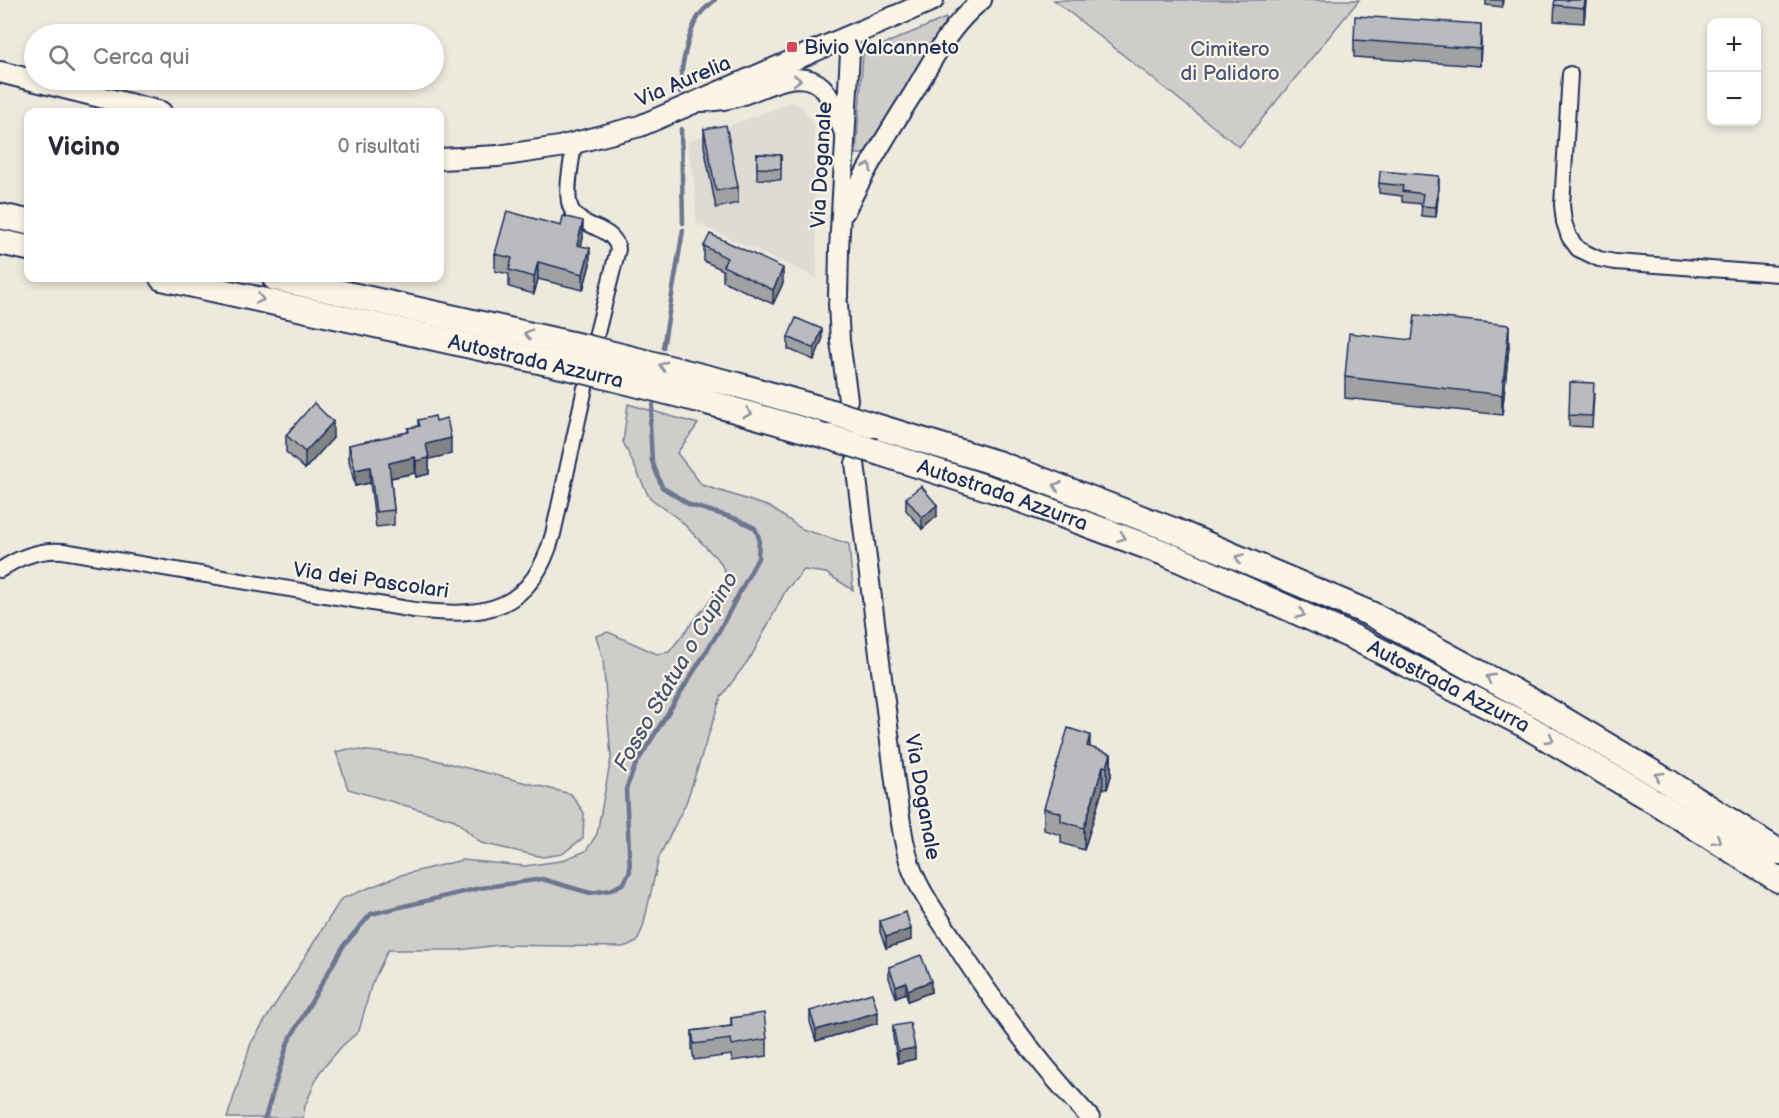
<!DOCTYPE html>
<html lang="it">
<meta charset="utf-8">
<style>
:root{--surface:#fff;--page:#f7f7f7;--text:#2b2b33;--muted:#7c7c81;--line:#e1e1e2}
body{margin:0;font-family:"Balsamiq Sans",sans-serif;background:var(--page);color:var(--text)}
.controls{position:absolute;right:18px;top:18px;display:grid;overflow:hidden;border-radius:12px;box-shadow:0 3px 9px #0003}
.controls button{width:54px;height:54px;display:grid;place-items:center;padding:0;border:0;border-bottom:2px solid var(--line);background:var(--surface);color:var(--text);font:30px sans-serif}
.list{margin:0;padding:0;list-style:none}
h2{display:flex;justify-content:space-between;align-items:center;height:78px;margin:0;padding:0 24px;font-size:26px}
h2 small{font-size:20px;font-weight:400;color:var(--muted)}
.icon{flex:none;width:33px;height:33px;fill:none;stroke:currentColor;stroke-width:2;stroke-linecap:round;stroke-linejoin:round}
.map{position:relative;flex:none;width:1779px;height:1118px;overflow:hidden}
.search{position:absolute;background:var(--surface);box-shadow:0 3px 9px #0003;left:24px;top:24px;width:420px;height:66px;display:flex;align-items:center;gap:15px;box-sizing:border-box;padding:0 21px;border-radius:33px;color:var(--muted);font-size:22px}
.panel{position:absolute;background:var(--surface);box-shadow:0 3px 9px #0003;left:24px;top:108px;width:420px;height:174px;border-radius:12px}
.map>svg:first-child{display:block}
.built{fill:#dedbd4}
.green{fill:#cfcdca;stroke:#757e94;stroke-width:1.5}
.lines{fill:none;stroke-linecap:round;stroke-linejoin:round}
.stream{stroke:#6c778f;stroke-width:4.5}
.minor-casing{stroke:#1b2f5e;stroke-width:18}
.secondary-casing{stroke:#1b2f5e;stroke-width:22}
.primary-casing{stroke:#1b2f5e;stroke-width:24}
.motorway-casing{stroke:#1b2f5e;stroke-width:28}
.minor{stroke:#fcf5e5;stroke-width:14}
.secondary{stroke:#fcf5e5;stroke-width:18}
.primary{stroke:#fcf5e5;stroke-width:20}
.motorway{stroke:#fcf5e5;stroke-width:24}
.motorway-bridge-casing{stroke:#1b2f5e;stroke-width:28;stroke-linecap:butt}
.motorway-bridge{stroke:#fcf5e5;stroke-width:24}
.wall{fill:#a0a1a3;stroke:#1b2f5e;stroke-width:1.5}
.shaded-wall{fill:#828385;stroke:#1b2f5e;stroke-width:1.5}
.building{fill:#babbbe;stroke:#1b2f5e;stroke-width:1.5}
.oneway{stroke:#8c92a2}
.poi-dot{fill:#d1495b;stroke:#fcf5e5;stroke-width:2}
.labels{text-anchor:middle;stroke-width:4.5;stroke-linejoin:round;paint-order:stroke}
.poi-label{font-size:21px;fill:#1b2f5e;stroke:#fcf5e5;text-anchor:start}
.park-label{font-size:21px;fill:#485679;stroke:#fcf5e5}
.street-label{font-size:21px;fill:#1b2f5e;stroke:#fcf5e5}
.water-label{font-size:22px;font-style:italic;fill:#445376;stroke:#fcf5e5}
</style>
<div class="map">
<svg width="1779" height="1118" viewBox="0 0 1779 1118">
<rect width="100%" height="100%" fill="#eee9dd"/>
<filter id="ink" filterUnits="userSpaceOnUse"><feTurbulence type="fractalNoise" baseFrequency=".0167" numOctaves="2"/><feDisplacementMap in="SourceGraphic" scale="12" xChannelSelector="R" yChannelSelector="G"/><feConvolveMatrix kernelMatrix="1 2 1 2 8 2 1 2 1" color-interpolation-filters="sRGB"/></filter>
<g filter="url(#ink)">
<path class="built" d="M793 102 802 107 814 125 817 278 696 223 695 188 687 142Z"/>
<path class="green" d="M1054 0H1359L1239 147Z
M946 18V24L869 151 863 154H856L863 53Z
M628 404 698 424 677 453 702 485 770 507 802 529 849 544 853 590 826 573 804 570 786 590 752 655 721 697 686 803 659 857 643 927 637 942 623 947 500 945 458 950H388L371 986 359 1031 342 1046 319 1073 305 1106 303 1118H227L251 1043 341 899 401 875 462 860 525 866 560 861 586 851 597 834 611 758 603 659 596 636 608 632 657 654 669 652 728 578 720 562 681 521 649 497 623 442Z
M348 749 419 756 571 794 584 813 583 838 562 854 543 857 481 843 455 820 348 789 336 752Z"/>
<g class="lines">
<path class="stream" d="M680 92C680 72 688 29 701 13 704 8 711 4 715 0
M681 129 683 223
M663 348 683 230
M265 1118 288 1042 344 945 371 914 480 888 542 879 590 893 611 890 624 883 630 871 626 789 636 764 719 631 758 558 759 538 755 528 737 519 690 505 662 487 652 461 650 424 653 405"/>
<defs>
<path id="minor" d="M1570 74 1562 205 1564 222 1569 237 1578 249 1599 259 1615 262 1779 274
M574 144C572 161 565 190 570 206 578 230 613 224 618 249L597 333
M0 570C19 557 39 549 63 551L414 610C485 618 532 612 553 534L585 388"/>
<path id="secondary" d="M702 102C716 101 730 100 743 95 765 88 801 66 822 87 833 99 838 119 844 133
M845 212C865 170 889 131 914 92 933 59 951 24 982 0
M838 297 839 249 851 35
M838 303 840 341 848 400
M855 463 896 789C900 816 903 845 912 870 922 895 939 918 954 941 994 1004 1039 1063 1090 1118"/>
<path id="primary" d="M0 72 161 112
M440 159 498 156 559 147 640 126 933 0"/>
<g id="motorway">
<path d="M0 216 28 222"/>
<path d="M0 242 28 248"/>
<path d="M162 278 580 370"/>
<path d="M275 278 585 347"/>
<path d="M601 351 737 385 825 410"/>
<path d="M596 374 707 402 829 437"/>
<path d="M872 425 1000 464 1173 530 1371 614 1539 705 1667 781 1779 852"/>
<path id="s1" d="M874 451 997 491 1167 554 1355 638 1523 724 1657 803 1779 880"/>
</g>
</defs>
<use href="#minor" class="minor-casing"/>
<use href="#secondary" class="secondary-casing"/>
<use href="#primary" class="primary-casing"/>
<use href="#motorway" class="motorway-casing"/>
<use href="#minor" class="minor"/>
<use href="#secondary" class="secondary"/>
<use href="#primary" class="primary"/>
<use href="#motorway" class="motorway"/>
<defs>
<path id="motorway-bridge" d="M585 347 601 351
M580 370 596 374
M825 410 872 425
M829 437 874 451"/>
</defs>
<use href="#motorway-bridge" class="motorway-bridge-casing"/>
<use href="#motorway-bridge" class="motorway-bridge"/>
</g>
<path class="wall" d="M1486 0H1503L1502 7 1486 5Z
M1555 0H1586L1584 23 1554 21Z
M1354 40 1481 41 1480 66 1354 57Z
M704 129 738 187V203L716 208 704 146Z
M757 154 781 155V180L757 179Z
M1379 183 1439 186 1436 217 1421 216 1422 204 1402 202V196L1379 193Z
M583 238 581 246 590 264 583 290 538 279 534 294 509 287V274L495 271V254Z
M704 246 783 283 773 304 723 281V270L704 261Z
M788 337 822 340 814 360 788 349Z
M1412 340 1509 346 1502 415 1345 398V377Z
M1594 394 1592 427 1569 426V415Z
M418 420 436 421 451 454 429 459V474L416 477 415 473 391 478 394 510V525L376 527 370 483 355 486 349 461V445L408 432V428L418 426Z
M286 435 333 438 305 469 286 452Z
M906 498 937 516 922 529 906 510Z
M1090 748 1111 754V776L1107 789 1103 788 1084 850 1061 843V835L1044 830V808Z
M880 921 911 940 886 948 880 932Z
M889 967 931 992 908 1001 906 993 896 997 889 978Z
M810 1011 878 1023 816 1041 810 1022Z
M731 1018 767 1039V1056L732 1061 731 1055 694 1060 692 1048V1031L731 1026Z
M893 1026 915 1059 898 1063 893 1037Z"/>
<path class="shaded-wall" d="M1585 0H1586L1584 23V8Z
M1481 24V41L1480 66V49Z
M1439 176V186L1436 217V207Z
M583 221V238L577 261V245Z
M590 248V264L583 290V274Z
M538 262V279L534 294V277Z
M783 268V283L773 304V290Z
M1509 325V346L1502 415V395Z
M822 329V340L814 360V349Z
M333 422V438L305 469V452Z
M451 438V454L429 459V474L416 477V461L426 444Z
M415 457V473L389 478V463Z
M370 467V483L355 486V470Z
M937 505V516L922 529V518Z
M1090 735V756L1087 746Z
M1111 754V776L1107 789V767Z
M1103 766V788L1084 850V828Z
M911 929V940L886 948V937Z
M931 981V992L908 1001V990Z
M906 982V993L896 997V986Z
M878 1012V1023L816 1041V1030Z
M915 1048V1059L898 1063V1051Z"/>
<path class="building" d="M1555 0H1585L1584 8 1554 5Z
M1355 16 1481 24 1480 49 1354 40Z
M726 125 738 187 716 191 704 129Z
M757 154 781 155V169L757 168Z
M1380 171 1439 176 1436 207 1421 206 1423 194 1402 191 1403 186 1379 183Z
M507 211 561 226 563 216 583 221 577 245 590 248 583 274 538 262 534 277 509 270 512 258 495 254Z
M710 234 783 268 773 290 723 266 727 258 704 246Z
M1415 315 1509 325 1502 395 1345 377 1349 333 1412 340Z
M796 318 822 329 814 349 788 337Z
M1570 382 1594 383 1592 416 1569 415Z
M314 403 333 422 305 452 286 435Z
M435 416 436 421 447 418 451 438 426 444 429 458 416 461 415 457 389 463 394 510 376 512 370 467 355 470 349 445 409 432 408 428 420 426 418 420Z
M921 486 937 505 922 518 906 498Z
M1068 728 1090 735 1087 746 1111 754 1107 767 1103 766 1084 828 1061 821V813L1044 808Z
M906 912 911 929 886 937 880 921Z
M921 955 931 981 908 990 906 982 896 986 889 967Z
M872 993 878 1012 816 1030 810 1011Z
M764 1013 767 1039 732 1045 731 1039 694 1044 692 1031 732 1026 731 1018Z
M910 1023 915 1048 898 1051 893 1026Z"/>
<defs><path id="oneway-chevron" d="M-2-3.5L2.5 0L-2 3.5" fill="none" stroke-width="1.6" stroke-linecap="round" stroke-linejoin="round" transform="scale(1.5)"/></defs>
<g class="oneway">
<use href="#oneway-chevron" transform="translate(797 80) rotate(1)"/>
<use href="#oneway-chevron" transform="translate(868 167) rotate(-60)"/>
<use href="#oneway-chevron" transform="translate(260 299) rotate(13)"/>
<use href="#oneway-chevron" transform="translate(528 334) rotate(-167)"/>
<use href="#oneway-chevron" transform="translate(663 366) rotate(-165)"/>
<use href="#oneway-chevron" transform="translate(748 413) rotate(15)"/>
<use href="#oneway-chevron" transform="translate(1057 486) rotate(-159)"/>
<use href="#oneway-chevron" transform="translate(1122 537) rotate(20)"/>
<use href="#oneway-chevron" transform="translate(1239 558) rotate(-157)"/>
<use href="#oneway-chevron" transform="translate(1301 614) rotate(24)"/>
<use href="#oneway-chevron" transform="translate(1490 678) rotate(-152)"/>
<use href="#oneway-chevron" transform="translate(1550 739) rotate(31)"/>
<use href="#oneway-chevron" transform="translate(1659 776) rotate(-149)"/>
<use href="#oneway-chevron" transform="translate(1717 840) rotate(32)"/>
</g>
</g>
<rect class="poi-dot" x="786" y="41" width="12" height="12" rx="3"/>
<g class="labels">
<g class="poi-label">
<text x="804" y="54">Bivio Valcanneto</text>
</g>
<g class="park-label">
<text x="1230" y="56">Cimitero<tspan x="1230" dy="24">di Palidoro</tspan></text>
</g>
<g class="street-label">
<text transform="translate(683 81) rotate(-23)" y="7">Via Aurelia</text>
<text transform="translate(821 165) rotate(-87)" y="7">Via Doganale</text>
<text transform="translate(536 361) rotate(13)" y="7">Autostrada Azzurra</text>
<text dy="7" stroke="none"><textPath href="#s1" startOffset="136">Autostrada Azzurra</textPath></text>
<text transform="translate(371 580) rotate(8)" y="7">Via dei Pascolari</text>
<text dy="7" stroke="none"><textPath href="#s1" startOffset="622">Autostrada Azzurra</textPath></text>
<text transform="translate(923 797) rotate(80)" y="7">Via Doganale</text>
</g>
<g class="water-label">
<text transform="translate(675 671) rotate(-60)" y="8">Fosso Statua o Cupino</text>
</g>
</g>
</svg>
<div class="controls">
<button>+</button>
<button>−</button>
</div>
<div class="search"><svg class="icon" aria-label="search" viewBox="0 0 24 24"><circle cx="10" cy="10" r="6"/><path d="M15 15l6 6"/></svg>Cerca qui</div>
<section class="panel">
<h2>Vicino<small>0 risultati</small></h2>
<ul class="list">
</ul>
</section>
</div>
